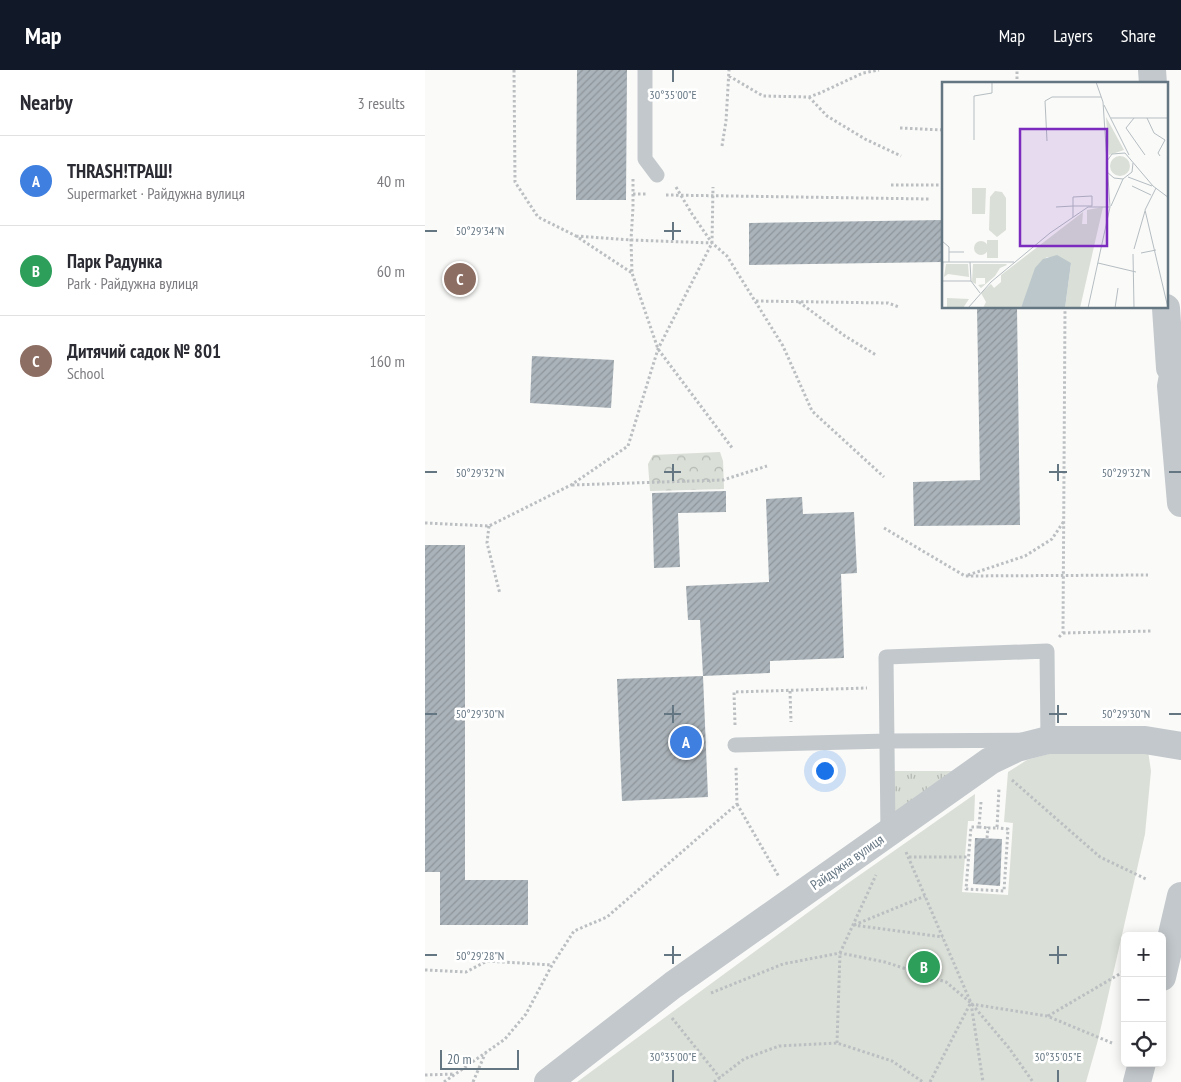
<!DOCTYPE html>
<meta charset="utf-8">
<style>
:root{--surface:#fff;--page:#f7f7f7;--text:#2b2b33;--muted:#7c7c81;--line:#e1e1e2;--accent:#111827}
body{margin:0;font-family:"PT Sans Narrow",sans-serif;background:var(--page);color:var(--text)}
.controls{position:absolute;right:15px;bottom:15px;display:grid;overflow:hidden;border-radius:8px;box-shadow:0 2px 12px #0003}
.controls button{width:45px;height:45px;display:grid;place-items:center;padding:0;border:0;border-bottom:1px solid var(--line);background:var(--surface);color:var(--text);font:25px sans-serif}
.scale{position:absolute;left:15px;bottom:12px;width:79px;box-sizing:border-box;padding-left:5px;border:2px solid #657683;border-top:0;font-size:14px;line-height:18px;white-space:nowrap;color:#657683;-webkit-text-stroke:4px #fff;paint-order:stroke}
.you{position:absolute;left:399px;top:700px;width:18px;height:18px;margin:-12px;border:4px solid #fff;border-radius:50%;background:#1a73e8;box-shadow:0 0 0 8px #1a73e833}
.badge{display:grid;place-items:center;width:32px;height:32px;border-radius:50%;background:var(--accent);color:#fff;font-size:16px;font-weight:700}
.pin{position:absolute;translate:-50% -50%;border:2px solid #fff;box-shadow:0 1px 5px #0006}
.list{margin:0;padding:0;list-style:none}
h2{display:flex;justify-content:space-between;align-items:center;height:65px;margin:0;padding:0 20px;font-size:21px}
h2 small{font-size:16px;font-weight:400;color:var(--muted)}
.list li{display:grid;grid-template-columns:32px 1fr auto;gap:15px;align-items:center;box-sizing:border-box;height:90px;padding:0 20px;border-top:1px solid var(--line)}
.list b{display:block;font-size:19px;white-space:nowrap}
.list p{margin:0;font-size:16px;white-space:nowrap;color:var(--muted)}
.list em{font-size:16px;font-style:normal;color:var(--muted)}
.icon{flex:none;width:28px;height:28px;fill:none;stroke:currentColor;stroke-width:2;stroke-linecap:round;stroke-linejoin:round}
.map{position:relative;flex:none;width:756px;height:1012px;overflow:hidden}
header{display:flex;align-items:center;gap:30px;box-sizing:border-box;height:70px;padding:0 25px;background:var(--accent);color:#fff}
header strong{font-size:24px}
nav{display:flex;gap:28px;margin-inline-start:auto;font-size:18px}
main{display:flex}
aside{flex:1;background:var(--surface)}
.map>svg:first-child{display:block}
.grass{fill:url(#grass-tufts)}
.forest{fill:url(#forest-crowns)}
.park{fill:#dadfd7}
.building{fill:url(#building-hatch)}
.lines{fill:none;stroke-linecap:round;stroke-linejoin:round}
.path{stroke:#bbbfc2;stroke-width:3;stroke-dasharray:2.5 2.5;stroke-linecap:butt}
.service{stroke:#c3c8cc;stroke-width:15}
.minor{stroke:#c3c8cc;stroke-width:28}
.tertiary{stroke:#c3c8cc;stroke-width:28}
.ticks{fill:none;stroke:#657683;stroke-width:2}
.labels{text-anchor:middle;stroke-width:5;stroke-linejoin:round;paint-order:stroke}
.street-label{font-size:14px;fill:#657683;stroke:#fff}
.inset-road{fill:none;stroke:#b5bdc2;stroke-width:1}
.view{fill:#7b2cbf;fill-opacity:0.15;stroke:#7b2cbf;stroke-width:2.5}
.inset-edge{fill:none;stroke:#657683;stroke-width:2.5}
.ticks-label{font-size:12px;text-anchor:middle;fill:#657683;stroke:#fff;stroke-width:5;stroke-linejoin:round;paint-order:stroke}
</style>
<header>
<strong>Map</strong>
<nav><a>Map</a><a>Layers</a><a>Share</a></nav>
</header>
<main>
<aside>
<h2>Nearby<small>3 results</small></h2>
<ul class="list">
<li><span class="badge" style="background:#3f7fe0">A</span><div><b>ТHRASH!ТРАШ!</b><p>Supermarket · Райдужна вулиця</p></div><em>40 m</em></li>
<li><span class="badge" style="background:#2e9e5b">B</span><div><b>Парк Радунка</b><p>Park · Райдужна вулиця</p></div><em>60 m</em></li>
<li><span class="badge" style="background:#8d6e63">C</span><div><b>Дитячий садок № 801</b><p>School</p></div><em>160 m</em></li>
</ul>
</aside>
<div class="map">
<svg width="756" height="1012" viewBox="0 0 756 1012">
<defs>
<pattern id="grass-tufts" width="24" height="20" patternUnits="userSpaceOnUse" patternTransform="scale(1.25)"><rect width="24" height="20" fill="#dadfd7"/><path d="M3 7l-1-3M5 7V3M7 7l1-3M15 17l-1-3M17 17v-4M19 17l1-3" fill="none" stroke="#b4b9b4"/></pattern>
<pattern id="forest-crowns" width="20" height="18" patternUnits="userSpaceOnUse" patternTransform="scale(1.25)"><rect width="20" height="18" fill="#dadfd7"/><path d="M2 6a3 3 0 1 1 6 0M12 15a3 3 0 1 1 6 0" fill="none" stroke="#b4b9b4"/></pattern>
<pattern id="building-hatch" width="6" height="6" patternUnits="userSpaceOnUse" patternTransform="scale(1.25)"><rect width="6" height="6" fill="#aab3b9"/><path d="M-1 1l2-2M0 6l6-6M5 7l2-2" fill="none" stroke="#8e969c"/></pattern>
</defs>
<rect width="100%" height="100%" fill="#fafaf8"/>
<path class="grass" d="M469 701H527L469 747Z"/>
<path class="forest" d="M295 382 298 391 299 419 225 421 223 394 228 385Z"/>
<path class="park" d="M723 681 726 701 720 764 673 970 661 1012H152L419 816 550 724 549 751H543L537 822 583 825 588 753 579 752 583 702 602 690 623 684Z"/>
<path class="building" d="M152 0H202L201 130H151Z
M518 150V192L324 195V153Z
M552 238H592L595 455 489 456 488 412 555 410Z
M107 286 189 290 186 338 105 333Z
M301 421V442L253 443 255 497 229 498 227 423Z
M377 427 378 444 429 442 432 503 416 504 419 588 345 591V603L278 606 275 550H263L261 516 344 512 341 429Z
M0 475H40V810H103V855H15V802H0Z
M278 606 283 727 197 731 192 609Z
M550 768 577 769 575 816 548 814Z"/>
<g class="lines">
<path class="path" d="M89 0 90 112 113 147 151 166 207 203
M304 6 338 26 384 27 395 23 438 3 454 0
M592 14V0
M384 27 402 46 440 69 476 86
M475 58 518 60
M297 76 301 51 304 0
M208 109V137L206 170 207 203 233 279 308 379
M466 115H518
M251 117 267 144 287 173 302 186 358 276 387 341 459 407
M208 124H223
M241 125 504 129
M151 166 206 170 287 173
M331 231 463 233 474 237
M374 232 420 266 451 285
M147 415 298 410 342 396
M0 453 64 456 146 415 203 376 233 279 287 173 288 117
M64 456 62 473 75 524
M459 458 540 506 723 505
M543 505 600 486 627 469 639 451
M638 563 726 561
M634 567 638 563 640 238
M365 621 366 652
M310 655 309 622 442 618
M587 710 675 787 721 809
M556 732 554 757 563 758
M312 734 354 807
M554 757H546L541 819 579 821 583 759 572 758
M562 768 563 758H572L574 718
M481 782 546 933 558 1012
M484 787H543
M428 855 518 867
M429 855 500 826
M0 900 41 902 62 891 127 895
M286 923 358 894 415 883 460 892 521 912 546 933 584 978 608 1012
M546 934 622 946 687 973
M623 946 698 902
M247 948 295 1008
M412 973 415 883 451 805
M0 1005 29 1004
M19 1012 80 969 101 944 127 895 149 861 182 847 312 734 311 696
M48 1012 60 984
M289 1012 319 989 354 976 412 973 467 991 498 1012
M505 1012 545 934"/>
<path class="service" d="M220 0V89L232 105
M310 675 462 671 623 670 622 581 461 587 463 763"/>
<path class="minor" d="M123 1012 248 915 565 691 592 678 623 670H720L756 676"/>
<path class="tertiary" d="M727 0 728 14
M741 238 745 298
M756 274 753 279 746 316 756 433
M737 907 756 826
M712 1012 717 993"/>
</g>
<path class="ticks" d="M248 0V12M248 152V170M0 161H12M239 161H256M248 394V411M633 394V411M0 402H12M239 402H256M624 402H642M744 402H756M248 635V653M633 635V653M0 644H12M239 644H256M624 644H642M744 644H756M248 876V894M633 876V894M0 885H12M239 885H256M624 885H642M248 1000V1012M633 1000V1012"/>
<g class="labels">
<g class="street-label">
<text transform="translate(422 792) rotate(-35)" y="5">Райдужна вулиця</text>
</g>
</g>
<g transform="translate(517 12)">
<rect width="226" height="226" fill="#fafaf8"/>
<path d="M164 35 182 68 167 73ZM168 84a10 10 0 1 1 20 0a10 10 0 1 1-20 0ZM4 182H26L27 195 6 192 2 195ZM31 182H64L65 183 58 186 53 194 39 206 36 203 43 202V196H34V202L30 200Z" fill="#dadfd7"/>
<path d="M30 106H44L43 132H30ZM53 109 60 110 64 116V148L55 155 47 148 48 115ZM161 125 138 226H123L129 181 105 175 97 182 79 226H41L44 220 39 211 49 202 52 206 59 200V193L141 130 140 142H145V128ZM45 158H56V176H45ZM32 166a7 7 0 1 1 14 0a7 7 0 1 1-14 0ZM5 216 27 217 21 226H5Z" fill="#dadfd7"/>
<path d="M115 173 129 181 123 226H79L93 186 101 177Z" fill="#bbc7cb"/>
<path class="inset-road" d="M162 23 187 73M169 36H227M192 36 184 46 203 73M205 36 212 51 223 58 216 71 218 74M32 58V14L50 11V0M105 59 103 19 110 15H159M165 79 170 72 183 71 211 104 227 116M165 90 172 96 181 97 190 90 191 81M186 95 210 104M190 104 209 113M214 106 203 128 226 226M169 124 181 97M114 125 131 124H150V114L131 115V135M0 159 7 165V180M192 167 203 129M7 170H22M199 171 214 168M191 172 192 226M0 180H72M28 180 29 199 38 211M156 181 194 190M0 199 1 180M1 199H29M26 226 49 200 108 151 146 125H168M146 226 168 125 161 20 154 0M173 226 176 206"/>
<path class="view" d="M78 47H165V164H78Z"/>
<rect width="226" height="226" class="inset-edge"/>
</g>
<g class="ticks-label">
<text x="248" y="29">30°35'00"E</text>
<text x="55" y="165">50°29'34"N</text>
<text x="55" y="407">50°29'32"N</text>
<text x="701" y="407">50°29'32"N</text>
<text x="55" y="648">50°29'30"N</text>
<text x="701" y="648">50°29'30"N</text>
<text x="55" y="890">50°29'28"N</text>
<text x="248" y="991">30°35'00"E</text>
<text x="633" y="991">30°35'05"E</text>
</g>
</svg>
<div class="controls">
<button>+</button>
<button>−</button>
<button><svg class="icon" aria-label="locate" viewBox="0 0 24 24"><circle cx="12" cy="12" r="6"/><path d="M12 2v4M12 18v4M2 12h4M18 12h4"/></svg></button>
</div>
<div class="scale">20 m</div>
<div class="you"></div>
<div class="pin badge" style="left:261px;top:672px;background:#3f7fe0">A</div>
<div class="pin badge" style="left:499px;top:897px;background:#2e9e5b">B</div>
<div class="pin badge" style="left:35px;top:209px;background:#8d6e63">C</div>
</div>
</main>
